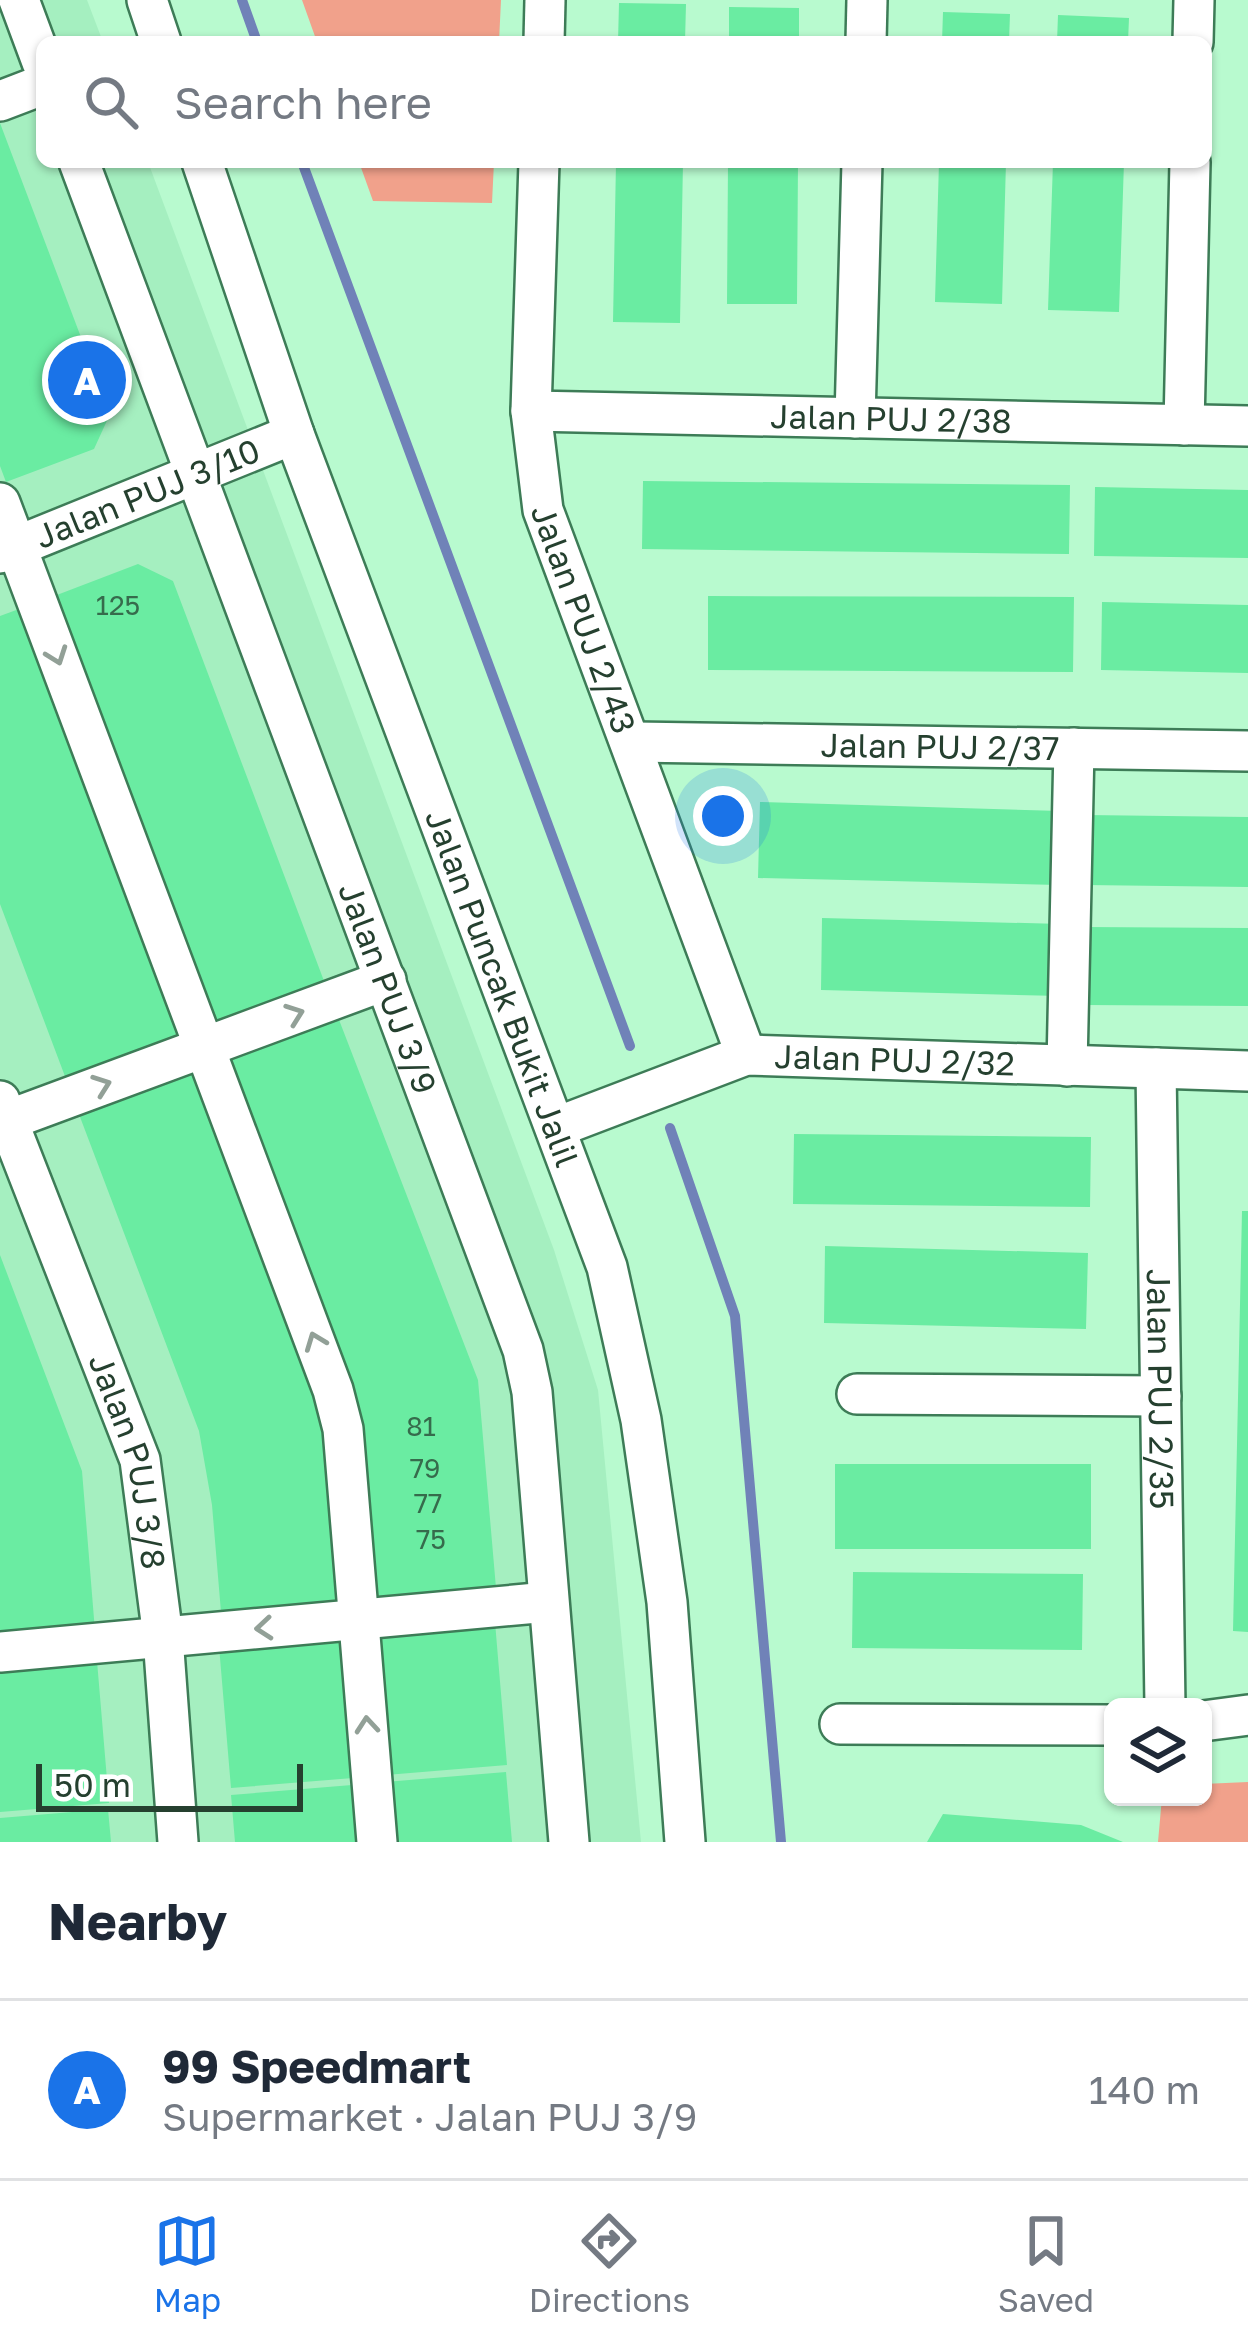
<!DOCTYPE html>
<meta charset="utf-8">
<style>
:root{--surface:#fff;--page:#f2f2f3;--text:#1f2937;--muted:#747a83;--line:#e0e1e3;--accent:#1a73e8}
body{margin:0;font-family:"Golos Text",sans-serif;background:var(--page);color:var(--text)}
.controls{position:absolute;right:36px;bottom:36px;display:grid;overflow:hidden;border-radius:18px;box-shadow:0 3px 9px #0004}
.controls button{width:108px;height:108px;display:grid;place-items:center;padding:0;border:0;border-bottom:3px solid var(--line);background:var(--surface);color:var(--text);font:60px sans-serif}
.scale{position:absolute;left:36px;bottom:30px;width:267px;box-sizing:border-box;padding-left:12px;border:6px solid #25402f;border-top:0;font-size:33px;line-height:42px;white-space:nowrap;color:#25402f;-webkit-text-stroke:9px #fff;paint-order:stroke}
.you{position:absolute;left:723px;top:816px;width:42px;height:42px;margin:-30px;border:9px solid #fff;border-radius:50%;background:#1a73e8;box-shadow:0 0 0 18px #1a73e833}
.badge{display:grid;place-items:center;width:78px;height:78px;border-radius:50%;background:var(--accent);color:#fff;font-size:39px;font-weight:700}
.pin{position:absolute;translate:-50% -50%;border:6px solid #fff;box-shadow:0 3px 12px #0006}
.list{margin:0;padding:0;list-style:none}
h2{display:flex;justify-content:space-between;align-items:center;height:156px;margin:0;padding:0 48px;font-size:51px}
h2 small{font-size:39px;font-weight:400;color:var(--muted)}
.list li{display:grid;grid-template-columns:78px 1fr auto;gap:36px;align-items:center;box-sizing:border-box;height:180px;padding:0 48px;border-top:3px solid var(--line)}
.list b{display:block;font-size:45px;white-space:nowrap}
.list p{margin:0;font-size:39px;white-space:nowrap;color:var(--muted)}
.list em{font-size:39px;font-style:normal;color:var(--muted)}
.icon{flex:none;width:66px;height:66px;fill:none;stroke:currentColor;stroke-width:2;stroke-linecap:round;stroke-linejoin:round}
.map{position:relative;flex:none;width:1248px;height:1842px;overflow:hidden}
.search{position:absolute;background:var(--surface);box-shadow:0 3px 9px #0004;left:36px;right:36px;top:36px;height:132px;display:flex;align-items:center;gap:30px;box-sizing:border-box;padding:0 42px;border-radius:18px;color:var(--muted);font-size:45px}
.sheet{height:336px;background:var(--surface)}
nav{display:flex;justify-content:space-around;align-items:center;box-sizing:border-box;height:168px;border-top:3px solid var(--line);background:var(--surface);font-size:33px;color:var(--muted)}
nav a{display:grid;justify-items:center;gap:6px}
nav .on{color:var(--accent)}
.map>svg:first-child{display:block}
.built{fill:#a5efc0}
.green{fill:#f1a18b}
.lines{fill:none;stroke-linecap:round;stroke-linejoin:round}
.stream{stroke:#7082b8;stroke-width:10}
.building{fill:#6aeca2}
.minor-casing{stroke:#3d7c57;stroke-width:44}
.minor{stroke:#fff;stroke-width:39}
.oneway{stroke:#92a097}
.labels{text-anchor:middle;stroke-width:9;stroke-linejoin:round;paint-order:stroke}
.number-label{font-size:27px;fill:#366b4c}
.street-label{font-size:33px;fill:#25402f;stroke:#fff}
</style>
<div class="map">
<svg width="1248" height="1842" viewBox="0 0 1248 1842">
<rect width="100%" height="100%" fill="#b8facf"/>
<path class="built" d="M0 0H87L103 42H42V162H148L554 1250 598 1390 641 1842H0Z"/>
<path class="green" d="M302 0H501L499 42H317Z
M359 162H494L492 203 373 201Z
M1248 1782V1842H1158L1162 1797H1203V1784Z"/>
<g class="lines">
<path class="stream" d="M242 0 257 42
M302 162 630 1046
M670 1128 735 1316 781 1842"/>
</g>
<path class="building" d="M619 3 686 4 685 42H618Z
M729 7 799 8V42H729Z
M943 12 1010 14 1009 42H942Z
M1058 15 1129 18 1128 42H1057Z
M0 123 110 414 94 449 6 482 0 466Z
M616 162H683L680 323 613 322Z
M728 162H798L797 304H727Z
M939 162H1006L1002 304 935 302Z
M1053 162H1124L1119 312 1048 310Z
M643 481 1070 485 1069 554 642 549Z
M1095 487 1248 490V558L1094 556Z
M138 564 173 581 324 981 211 1025 49 598Z
M708 596 1074 597 1073 672 708 670Z
M1102 602 1248 605V673L1101 670Z
M19 609 180 1036 66 1079 0 904V616Z
M760 802 1061 811 1059 885 758 878Z
M1086 815 1248 817V887L1085 885Z
M822 918 1062 924 1061 996 821 990Z
M1085 927 1248 928V1006L1084 1005Z
M336 1012 478 1380 496 1588 375 1599 358 1407 222 1055Z
M192 1066 319 1404 342 1602 221 1612 212 1505 199 1431 77 1109Z
M794 1134 1091 1137 1090 1207 793 1204Z
M1242 1211H1248V1632L1233 1631Z
M825 1246 1088 1253 1086 1329 824 1323Z
M0 1255 82 1471 95 1631 0 1639Z
M835 1464H1091V1549H835Z
M853 1572 1083 1574 1082 1650 852 1648Z
M495 1622 507 1765 386 1775 374 1633Z
M341 1636 353 1778 231 1788 219 1646Z
M97 1661 109 1803 0 1812V1669Z
M506 1772 512 1842H390L385 1782Z
M352 1785 357 1842H235L231 1795Z
M108 1809 111 1842H0V1818Z
M943 1814 1081 1825 1123 1842H927Z"/>
<g class="lines">
<defs>
<g id="minor">
<path d="M19 0 42 62"/>
<path d="M147 0 161 42"/>
<path d="M544 42 545 0"/>
<path d="M866 42 867 0"/>
<path d="M1193 42 1194 0"/>
<path d="M0 101 42 85"/>
<path id="s1" d="M79 162 523 1350 532 1392 569 1842"/>
<path id="s2" d="M202 162 294 434 607 1267 641 1420 667 1602 685 1842"/>
<path id="s3" d="M539 162 531 411 543 510 746 1055"/>
<path id="s4" d="M531 411 1248 426"/>
<path d="M855 418 862 162"/>
<path d="M1184 425 1190 162"/>
<path d="M0 503 333 1390 343 1429 377 1842"/>
<path id="s5" d="M0 553 294 434"/>
<path id="s6" d="M634 742 1248 751"/>
<path d="M1067 1066 1074 748"/>
<path id="s7" d="M1156 1068 1165 1707"/>
<path id="s8" d="M0 1101 140 1460 163 1637 178 1842"/>
<path d="M0 1123 386 980"/>
<path id="s9" d="M557 1127 746 1055 1248 1071"/>
<path d="M857 1394 1161 1396"/>
<path d="M0 1652 548 1602"/>
<path d="M1203 1721 1248 1715"/>
<path d="M840 1724 1113 1725"/>
</g>
</defs>
<use href="#minor" class="minor-casing"/>
<use href="#minor" class="minor"/>
</g>
<defs><path id="oneway-chevron" d="M-2-3.5L2.5 0L-2 3.5" fill="none" stroke-width="1.6" stroke-linecap="round" stroke-linejoin="round" transform="scale(3)"/></defs>
<g class="oneway">
<use href="#oneway-chevron" transform="translate(57 656) rotate(70)"/>
<use href="#oneway-chevron" transform="translate(295 1014) rotate(-20)"/>
<use href="#oneway-chevron" transform="translate(102 1085) rotate(-20)"/>
<use href="#oneway-chevron" transform="translate(315 1341) rotate(-111)"/>
<use href="#oneway-chevron" transform="translate(264 1628) rotate(175)"/>
<use href="#oneway-chevron" transform="translate(367 1725) rotate(-95)"/>
</g>
<g class="labels">
<g class="number-label">
<text x="118" y="615">125</text>
<text x="421" y="1436">81</text>
<text x="425" y="1478">79</text>
<text x="428" y="1513">77</text>
<text x="431" y="1549">75</text>
</g>
<g class="street-label">
<text dy="12" stroke="none"><textPath href="#s4" startOffset="360">Jalan PUJ 2/38</textPath></text>
<text dy="12" stroke="none"><textPath href="#s5" startOffset="159">Jalan PUJ 3/10</textPath></text>
<text dy="12" stroke="none"><textPath href="#s3" startOffset="465">Jalan PUJ 2/43</textPath></text>
<text dy="12" stroke="none"><textPath href="#s6" startOffset="306">Jalan PUJ 2/37</textPath></text>
<text dy="12" stroke="none"><textPath href="#s1" startOffset="882">Jalan PUJ 3/9</textPath></text>
<text dy="12" stroke="none"><textPath href="#s2" startOffset="879">Jalan Puncak Bukit Jalil</textPath></text>
<text dy="12" stroke="none"><textPath href="#s9" startOffset="351">Jalan PUJ 2/32</textPath></text>
<text dy="12" stroke="none"><textPath href="#s7" startOffset="321">Jalan PUJ 2/35</textPath></text>
<text dy="12" stroke="none"><textPath href="#s8" startOffset="384">Jalan PUJ 3/8</textPath></text>
</g>
</g>
</svg>
<div class="controls">
<button><svg class="icon" aria-label="layers" viewBox="0 0 24 24"><path d="M12 4l9 5-9 5-9-5zM3 14l9 5 9-5"/></svg></button>
</div>
<div class="scale">50 m</div>
<div class="you"></div>
<div class="pin badge" style="left:87px;top:380px">A</div>
<div class="search"><svg class="icon" aria-label="search" viewBox="0 0 24 24"><circle cx="10" cy="10" r="6"/><path d="M15 15l6 6"/></svg>Search here</div>
</div>
<section class="sheet">
<h2>Nearby<small></small></h2>
<ul class="list">
<li><span class="badge">A</span><div><b>99 Speedmart</b><p>Supermarket · Jalan PUJ 3/9</p></div><em>140 m</em></li>
</ul>
</section>
<nav>
<a class="on"><svg class="icon" aria-label="map" viewBox="0 0 24 24"><path d="M3 6l6-2 6 2 6-2v14l-6 2-6-2-6 2zM9 4v14M15 6v14"/></svg>Map</a>
<a><svg class="icon" aria-label="directions" viewBox="0 0 24 24"><path d="M12 3l9 9-9 9-9-9zM9 14v-3h6M13 9l2 2-2 2"/></svg>Directions</a>
<a><svg class="icon" aria-label="saved" viewBox="0 0 24 24"><path d="M7 4h10v16l-5-4-5 4z"/></svg>Saved</a>
</nav>
